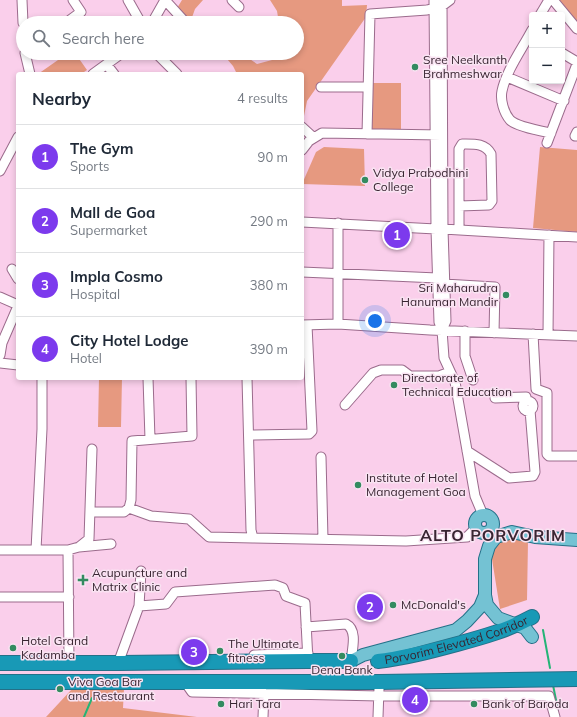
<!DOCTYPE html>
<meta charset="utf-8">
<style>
:root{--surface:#fff;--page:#f6f6f7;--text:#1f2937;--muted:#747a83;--line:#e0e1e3;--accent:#7c3aed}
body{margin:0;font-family:Mulish,sans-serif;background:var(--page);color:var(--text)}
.controls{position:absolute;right:12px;top:12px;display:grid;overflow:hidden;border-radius:4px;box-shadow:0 2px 6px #0003}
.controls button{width:36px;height:36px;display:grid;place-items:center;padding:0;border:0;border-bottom:1px solid var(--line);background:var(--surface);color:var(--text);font:20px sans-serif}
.you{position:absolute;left:375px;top:321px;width:14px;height:14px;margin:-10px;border:3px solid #fff;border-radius:50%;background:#1a73e8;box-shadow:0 0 0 6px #1a73e833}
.badge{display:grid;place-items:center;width:26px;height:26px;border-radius:50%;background:var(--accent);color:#fff;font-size:13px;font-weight:700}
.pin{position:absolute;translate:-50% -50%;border:2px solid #fff;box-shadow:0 1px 4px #0006}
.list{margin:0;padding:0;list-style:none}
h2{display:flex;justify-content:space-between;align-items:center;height:52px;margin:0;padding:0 16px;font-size:17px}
h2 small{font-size:13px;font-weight:400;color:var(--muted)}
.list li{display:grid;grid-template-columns:26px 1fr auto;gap:12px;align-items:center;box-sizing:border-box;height:64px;padding:0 16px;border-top:1px solid var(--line)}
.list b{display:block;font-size:15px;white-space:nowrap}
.list p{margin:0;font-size:13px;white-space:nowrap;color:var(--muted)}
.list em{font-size:13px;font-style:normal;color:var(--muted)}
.icon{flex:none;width:22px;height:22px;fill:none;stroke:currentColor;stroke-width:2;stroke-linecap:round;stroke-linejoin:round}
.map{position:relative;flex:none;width:577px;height:717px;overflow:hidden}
.search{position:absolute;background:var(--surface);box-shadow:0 2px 6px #0003;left:16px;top:16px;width:288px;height:44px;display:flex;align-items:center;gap:10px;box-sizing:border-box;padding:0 14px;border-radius:22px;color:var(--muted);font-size:15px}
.panel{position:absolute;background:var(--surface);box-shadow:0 2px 6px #0003;left:16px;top:72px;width:288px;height:308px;border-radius:4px}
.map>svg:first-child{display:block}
.green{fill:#e69980}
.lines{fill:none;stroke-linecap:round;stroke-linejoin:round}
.stream{stroke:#24b476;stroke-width:2}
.minor-casing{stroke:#9b6b8c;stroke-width:11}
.major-casing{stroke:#247088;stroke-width:14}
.highway-casing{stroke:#247088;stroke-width:16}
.minor{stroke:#fff;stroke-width:9}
.major{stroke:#74c2d3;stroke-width:12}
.highway{stroke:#1899b6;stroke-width:14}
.poi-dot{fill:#338b60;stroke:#f9e3f2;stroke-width:1.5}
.labels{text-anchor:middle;stroke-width:3;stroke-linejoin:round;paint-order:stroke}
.poi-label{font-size:12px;fill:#392532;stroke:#f9e3f2;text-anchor:start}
.street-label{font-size:12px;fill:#392532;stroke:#f9e3f2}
.district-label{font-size:16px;font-weight:bold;letter-spacing:1px;fill:#392532;stroke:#f9e3f2}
</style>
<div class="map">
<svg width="577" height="717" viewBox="0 0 577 717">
<rect width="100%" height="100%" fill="#facfeb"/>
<path class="green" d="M182 0H203L195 9 190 23H168Z
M270 0H342V6L367 5 366 17 307 101 303 121 302 74H237L233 66 222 53H241L257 64 272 60 276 53H297V23H279L277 11Z
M559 0H577V24Z
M68 53H75L87 70 81 74H38Z
M372 83H401V130H372Z
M324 147 364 149 365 186 302 184 316 152Z
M540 147 577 150V232L533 228Z
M99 378H122L121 427H98Z
M502 538 528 541 527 600 500 609 491 553Z
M72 689H124L123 708 197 717H46Z"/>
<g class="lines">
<path class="stream" d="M543 630 550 668
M553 685 558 710
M84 717 92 698"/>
<defs>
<path id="minor" d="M22 0 23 23
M128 0 141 23
M165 0 186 23
M232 0 239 7
M434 0 436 229 439 322 442 330 444 358 455 382 475 496 483 515
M442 0 443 229 446 321 442 330
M553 0 577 29
M540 15 549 0
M66 23 81 12 73 0
M152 23 165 0
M532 30C522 49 506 71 502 91 500 100 504 113 510 120 517 127 541 131 551 133
M25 53 30 74
M562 53 577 62
M159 56 177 74
M107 65 114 74
M93 74 122 53
M507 77 564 101
M321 87H368
M302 127 314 138
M577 132 575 136H577
M367 134 370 14 427 10 442 6 450 0
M547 143 577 64
M302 150 309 141 322 133 441 135
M0 171 18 137
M302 222 436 229
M443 229 577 237
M459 230V149L462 144C474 144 485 143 491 154L492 201 489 205 459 206
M12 269 18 279
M302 272 437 278
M444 284 495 287 494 333
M0 297 18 305
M338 324V223
M302 325 338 324 430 330 577 336
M465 331V356L473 380
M533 334 536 389 547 393V454L549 456H577
M548 335 549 235
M0 355 2 343 18 306
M0 363 18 365
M148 378 150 439
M247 378 251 530 253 538 406 541 467 537 476 528
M495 398 526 397 527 401
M523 406a5 5 0 1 1 10 0a5 5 0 1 1-10 0Z
M345 405 373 373 381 370H402L410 376H439L450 372
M249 435 309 434 312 431 307 325
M467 451 509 478 533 476 535 472 530 410
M321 457 323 539
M129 508 151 516 189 519 209 537 253 538
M90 512H124L129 508 131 500 132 441 192 436 191 378
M79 547 111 544
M0 550H68L79 547 89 539 92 449
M36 550 42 429V378
M68 550 69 663
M0 597H69
M139 606 166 604 175 592 275 585 283 588 286 596 305 603 308 661
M306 627 346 624C358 630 352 650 351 661
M254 655 308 653
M119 663 120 658 139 606 141 571
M185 682 192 692 379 696H549L555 717
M263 717 264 693
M378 717 379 689"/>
<path id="major" d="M475 524a9 9 0 1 1 18 0a9 9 0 1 1-18 0Z
M485 595 487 605 498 618 525 628 532 637
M351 661 363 655 456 630 467 621 480 607 485 595V559L489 546 496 537 512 532 535 537 577 540"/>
<g id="highway">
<path id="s1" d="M378 661C405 658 431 651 457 644 483 637 508 630 532 617"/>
<path d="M0 663H119L308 661H351"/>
<path d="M0 682H379L577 679"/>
</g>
</defs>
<use href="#minor" class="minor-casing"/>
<use href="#major" class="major-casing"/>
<use href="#highway" class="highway-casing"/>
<use href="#minor" class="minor"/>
<use href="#major" class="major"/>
<use href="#highway" class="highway"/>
</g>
<g class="poi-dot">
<circle cx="415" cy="67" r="4"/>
<circle cx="365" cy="180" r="4"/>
<circle cx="506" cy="295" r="4"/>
<circle cx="394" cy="385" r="4"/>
<circle cx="358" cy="485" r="4"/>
<path d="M81 574h4v4h4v4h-4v4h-4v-4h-4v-4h4z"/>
<circle cx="393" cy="605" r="4"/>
<circle cx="13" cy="648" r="4"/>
<circle cx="220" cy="651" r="4"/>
<circle cx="342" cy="656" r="4"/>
<circle cx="60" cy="689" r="4"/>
<circle cx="221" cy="704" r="4"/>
<circle cx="474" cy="704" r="4"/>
</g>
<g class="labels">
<g class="poi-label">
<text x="423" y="64">Sree Neelkanth<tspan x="423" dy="14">Brahmeshwar</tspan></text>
<text x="373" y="177">Vidya Prabodhini<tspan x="373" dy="14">College</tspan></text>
<text x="498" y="292" text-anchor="end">Sri Maharudra<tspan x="498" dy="14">Hanuman Mandir</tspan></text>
<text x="402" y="382">Directorate of<tspan x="402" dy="14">Technical Education</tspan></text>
<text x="366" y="482">Institute of Hotel<tspan x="366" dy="14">Management Goa</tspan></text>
<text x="92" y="577">Acupuncture and<tspan x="92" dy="14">Matrix Clinic</tspan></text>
<text x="401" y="609">McDonald's</text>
<text x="21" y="645">Hotel Grand<tspan x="21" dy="14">Kadamba</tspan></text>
<text x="228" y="648">The Ultimate<tspan x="228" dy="14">fitness</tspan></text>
<text x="342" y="674" text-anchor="middle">Dena Bank</text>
<text x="68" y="686">Viva Goa Bar<tspan x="68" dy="14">and Restaurant</tspan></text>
<text x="229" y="708">Hari Tara</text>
<text x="482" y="708">Bank of Baroda</text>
</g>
<g class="street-label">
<text dy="4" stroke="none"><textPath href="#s1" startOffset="81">Porvorim Elevated Corridor</textPath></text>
</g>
<g class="district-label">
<text x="493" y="541">ALTO PORVORIM</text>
</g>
</g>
</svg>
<div class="controls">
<button>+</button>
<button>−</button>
</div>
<div class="you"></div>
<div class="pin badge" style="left:397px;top:235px">1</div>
<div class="pin badge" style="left:370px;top:607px">2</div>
<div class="pin badge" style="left:194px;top:652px">3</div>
<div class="pin badge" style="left:415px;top:700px">4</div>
<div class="search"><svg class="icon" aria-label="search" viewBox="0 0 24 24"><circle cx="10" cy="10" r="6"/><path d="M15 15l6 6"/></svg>Search here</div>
<section class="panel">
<h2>Nearby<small>4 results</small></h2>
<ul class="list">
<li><span class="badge">1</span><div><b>The Gym</b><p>Sports</p></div><em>90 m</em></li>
<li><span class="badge">2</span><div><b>Mall de Goa</b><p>Supermarket</p></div><em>290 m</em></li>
<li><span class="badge">3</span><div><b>Impla Cosmo</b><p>Hospital</p></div><em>380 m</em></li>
<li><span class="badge">4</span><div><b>City Hotel Lodge</b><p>Hotel</p></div><em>390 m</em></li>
</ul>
</section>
</div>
